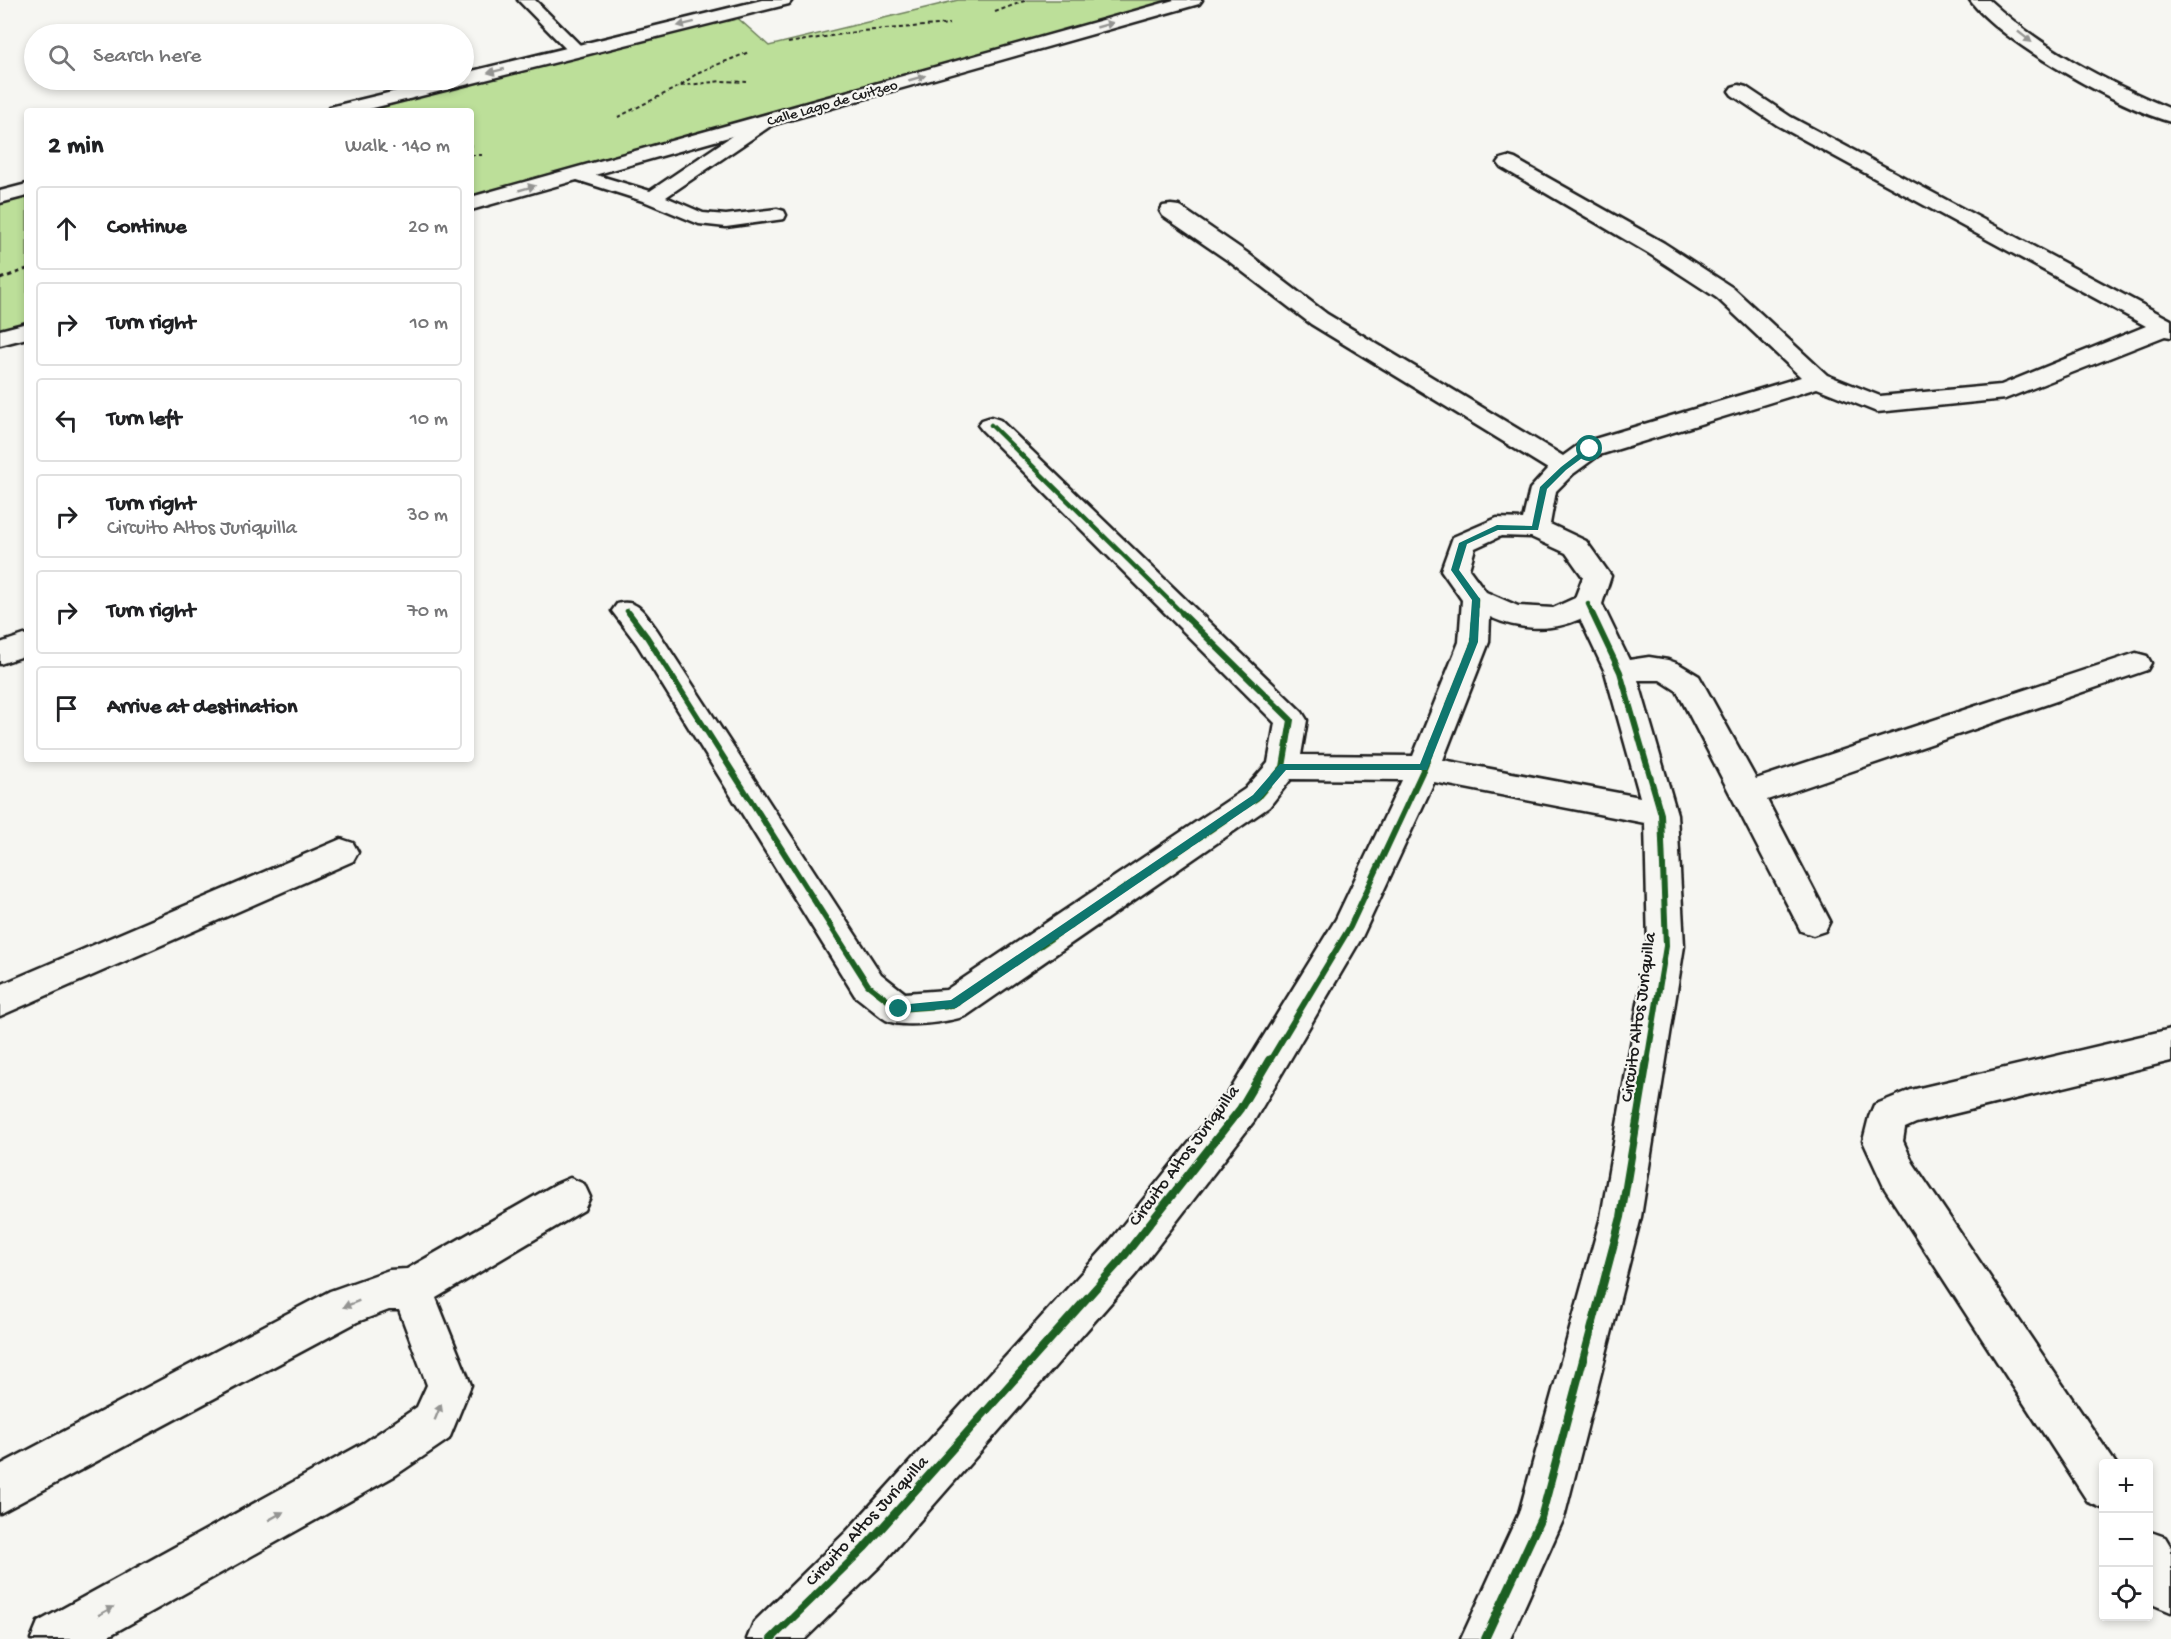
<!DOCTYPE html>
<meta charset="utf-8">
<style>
:root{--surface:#fff;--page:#f2f2f2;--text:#202124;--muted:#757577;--line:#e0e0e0}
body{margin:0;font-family:"Gochi Hand",sans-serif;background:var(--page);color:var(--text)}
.controls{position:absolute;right:18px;bottom:18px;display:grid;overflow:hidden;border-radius:6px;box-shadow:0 3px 9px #0003}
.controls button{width:54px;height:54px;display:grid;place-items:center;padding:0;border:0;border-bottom:2px solid var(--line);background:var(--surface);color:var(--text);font:30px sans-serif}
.stop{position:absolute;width:18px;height:18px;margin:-14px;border:4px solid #0f766e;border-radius:50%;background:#fff}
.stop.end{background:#0f766e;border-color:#fff;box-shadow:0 2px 6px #0008}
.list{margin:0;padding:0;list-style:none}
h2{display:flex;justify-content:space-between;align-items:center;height:78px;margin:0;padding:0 24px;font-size:26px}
h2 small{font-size:20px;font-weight:400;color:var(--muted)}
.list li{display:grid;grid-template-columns:39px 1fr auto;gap:18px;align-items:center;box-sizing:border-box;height:84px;margin:0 12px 12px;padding:0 12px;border:2px solid var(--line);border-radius:6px}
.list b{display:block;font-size:22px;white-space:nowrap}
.list p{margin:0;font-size:20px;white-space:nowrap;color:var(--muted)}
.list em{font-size:20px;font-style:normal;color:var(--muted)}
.icon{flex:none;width:33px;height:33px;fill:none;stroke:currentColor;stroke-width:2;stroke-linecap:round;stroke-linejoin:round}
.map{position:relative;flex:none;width:2171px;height:1639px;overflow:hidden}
.search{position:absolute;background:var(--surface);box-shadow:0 3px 9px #0003;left:24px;top:24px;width:450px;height:66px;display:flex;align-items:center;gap:15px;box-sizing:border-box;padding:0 21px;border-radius:33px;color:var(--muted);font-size:22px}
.panel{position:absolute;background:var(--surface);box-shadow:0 3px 9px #0003;left:24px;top:108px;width:450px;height:654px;border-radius:6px}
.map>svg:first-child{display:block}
.green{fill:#bcdf99;stroke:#6c7e5a;stroke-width:1.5}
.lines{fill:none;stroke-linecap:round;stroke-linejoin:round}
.service-casing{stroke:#1c1c1c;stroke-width:5}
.minor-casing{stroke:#1c1c1c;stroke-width:5}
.secondary-casing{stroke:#1c1c1c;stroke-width:5}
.path-far1{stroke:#1c1c1c;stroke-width:2;stroke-dasharray:4 3;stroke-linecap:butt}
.path{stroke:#1c1c1c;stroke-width:3;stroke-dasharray:4.5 4;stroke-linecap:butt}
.service{fill:#f6f6f2;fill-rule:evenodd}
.minor{fill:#f6f6f2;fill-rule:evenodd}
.secondary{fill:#f6f6f2;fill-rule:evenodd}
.cycleway-far2-casing{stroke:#f6f6f2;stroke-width:8}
.cycleway-far1-casing{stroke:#f6f6f2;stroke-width:10}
.cycleway-casing{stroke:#f6f6f2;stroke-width:11}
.cycleway-far2{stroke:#1b5e20;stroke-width:4.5}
.cycleway-far1{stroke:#1b5e20;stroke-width:6}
.cycleway{stroke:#1b5e20;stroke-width:8}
.oneway{fill:#949492}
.route{fill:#0f766e}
.labels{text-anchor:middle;stroke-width:4.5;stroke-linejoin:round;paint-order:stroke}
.far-street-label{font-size:15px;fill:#1c1c1c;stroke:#f6f6f2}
.street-label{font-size:18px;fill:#1c1c1c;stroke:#f6f6f2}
</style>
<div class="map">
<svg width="2171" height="1639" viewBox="0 0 2171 1639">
<rect width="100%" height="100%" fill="#f6f6f2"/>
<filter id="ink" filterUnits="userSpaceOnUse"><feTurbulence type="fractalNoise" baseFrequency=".0167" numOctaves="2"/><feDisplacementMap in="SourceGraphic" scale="12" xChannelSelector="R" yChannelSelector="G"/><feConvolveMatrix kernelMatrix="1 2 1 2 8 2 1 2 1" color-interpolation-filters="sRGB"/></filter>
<g filter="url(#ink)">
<path class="green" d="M958 0H1193L471 204V111H343L732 13 769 46Z
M27 191V330L0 338V198Z"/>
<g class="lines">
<defs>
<path id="service" d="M518 0H535L583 48 585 51 583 54H571Z
M766 116 772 117 775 121 772 125 666 197 703 213 726 215 777 209 784 211 786 215 784 219 726 227 699 224 646 202 571 178 568 174 571 170 577 169 650 191 760 117Z"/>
<path id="minor" d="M1970 0H1989C2042 49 2105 81 2171 109V122C2121 109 2000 42 1970 0Z
M1739 85 1746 87 1791 117 2171 320V337L2165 336 2005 399 1877 412 1817 388 1599 455 1573 474 1556 491 1550 524 1586 541 1611 576 1602 604 1629 660 1649 657 1668 660 1679 664 1699 676 1756 779 2136 653 2147 656 2151 663 2147 670 1767 800 1830 921 1825 931 1813 935 1801 931 1677 691 1660 680H1638L1677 814 1684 946 1641 1217 1564 1518 1510 1639H1461L1519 1513 1601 1217 1648 946 1645 823 1434 782 1362 937 1254 1121 1136 1274 881 1565 805 1639H747L754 1622 847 1531 1106 1246 1226 1097 1336 919 1402 780 1291 779 1269 807 966 1016C948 1022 903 1029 886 1020 875 1013 865 1003 855 996L637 644 612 611 617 604C638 598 645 614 657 630L881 974 905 993 946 990 1245 789 1268 763 1275 723 982 430 978 425 982 420 991 417 1000 420 1302 712 1307 720 1301 755 1413 756 1459 642 1462 600 1441 570 1453 537 1497 518 1523 519 1530 489 1548 469 1311 324 1230 262 1163 216 1160 211 1163 206 1171 205 1179 206 1246 252 1327 314 1563 456 1581 443 1801 377 1717 298 1648 253 1501 167 1498 163 1501 159 1508 157 1515 159 1664 243 1733 288 1827 375 1880 396 2001 385 2146 326 1777 125 1732 95 1729 91 1732 87ZM1501 536 1531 537 1566 553 1583 577 1575 598 1553 608 1518 606 1486 592 1469 569 1475 548ZM1490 617C1519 630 1551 632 1580 619L1605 672 1640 797 1443 760 1489 642Z
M27 634V655L0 664V643Z
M341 839 353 843 358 852 353 861 0 1016V985Z
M2171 1029V1061L1916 1123 1905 1128 1903 1141 1913 1163 2116 1464H2104V1509L2088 1502 1885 1189 1863 1141 1869 1117 1874 1105 1911 1090Z
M570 1178 584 1184 590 1197 584 1210 436 1298 471 1385 449 1439 396 1475 103 1639H31L38 1622 364 1443 417 1407 427 1385 399 1310H389L357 1322 0 1513V1465L330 1291 389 1270 407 1269 556 1184Z
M2148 1531 2165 1537 2171 1547V1612L2154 1605 2148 1596Z"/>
<path id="secondary" d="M762 0H792L789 4 361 111H327L330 107 442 80H464V73Z
M1174 0H1202L1199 4 471 210V197Z
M27 184V196L0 203V191Z
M27 323V338L0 345V330Z"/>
</defs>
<use href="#service" class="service-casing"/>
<use href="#minor" class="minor-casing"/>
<use href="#secondary" class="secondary-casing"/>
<path class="path-far1" d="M995 12 1027 0
M788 43 861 31 950 24
M681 85 699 72 749 52
M618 117 680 86 722 81 747 82
M471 155H485"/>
<path class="path" d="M0 279 27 269"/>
<use href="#service" class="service"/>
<use href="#minor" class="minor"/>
<use href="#secondary" class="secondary"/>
<defs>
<path id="cycleway-far2" d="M991 425 1184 615
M1588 604 1593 615
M627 611 630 615
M1475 615 1476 599"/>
<path id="cycleway-far1" d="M629 613 647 637 868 985 899 1009 953 1005 1257 798 1283 767 1291 720 1182 613
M1592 613 1620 672 1661 814 1666 946 1647 1062
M1269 1062 1350 927 1424 768 1474 642 1475 613"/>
<path id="cycleway" d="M771 1639 864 1548 1121 1260 1240 1109 1269 1060
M1485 1639 1541 1518 1621 1217 1647 1060"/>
</defs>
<use href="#cycleway-far2" class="cycleway-far2-casing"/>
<use href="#cycleway-far1" class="cycleway-far1-casing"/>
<use href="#cycleway" class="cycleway-casing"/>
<use href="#cycleway-far2" class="cycleway-far2"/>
<use href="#cycleway-far1" class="cycleway-far1"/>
<use href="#cycleway" class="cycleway"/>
</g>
<defs><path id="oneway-solid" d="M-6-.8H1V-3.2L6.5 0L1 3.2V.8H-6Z" transform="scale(1.5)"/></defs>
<g class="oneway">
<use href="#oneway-solid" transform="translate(686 24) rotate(166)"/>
<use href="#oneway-solid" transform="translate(1105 25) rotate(-16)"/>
<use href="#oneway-solid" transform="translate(2025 37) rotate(38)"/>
<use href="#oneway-solid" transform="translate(496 71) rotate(166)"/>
<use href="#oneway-solid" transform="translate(917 78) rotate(-16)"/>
<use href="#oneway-solid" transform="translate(527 188) rotate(-16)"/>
<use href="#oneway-solid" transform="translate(351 1304) rotate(158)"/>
<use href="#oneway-solid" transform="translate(438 1412) rotate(-68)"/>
<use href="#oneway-solid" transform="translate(276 1516) rotate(-29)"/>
<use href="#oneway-solid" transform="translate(106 1611) rotate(-29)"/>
</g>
</g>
<path class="route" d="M1587 447 1594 449 1566 470 1547 489 1538 530H1498L1467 544 1459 570 1480 599 1478 642 1427 770H1286L1260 800 956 1008 895 1013 893 1009 899 1005 951 1000 1253 795 1280 764H1420L1469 642 1472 600 1451 570 1459 543 1497 525 1532 526 1540 487 1561 467Z"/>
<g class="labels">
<g class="far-street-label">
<text transform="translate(832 102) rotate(-16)" y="5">Calle Lago de Cuitzeo</text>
</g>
<g class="street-label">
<text transform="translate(1637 1017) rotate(-82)" y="6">Circuito Altos Juriquilla</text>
<text transform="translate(1183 1155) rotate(-53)" y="6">Circuito Altos Juriquilla</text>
<text transform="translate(866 1520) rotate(-47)" y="6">Circuito Altos Juriquilla</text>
</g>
</g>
</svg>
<div class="controls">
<button>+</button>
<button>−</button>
<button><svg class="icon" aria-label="locate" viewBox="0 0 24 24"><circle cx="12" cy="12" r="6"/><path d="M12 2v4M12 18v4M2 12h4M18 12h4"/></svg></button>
</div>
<div class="stop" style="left:1590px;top:449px"></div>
<div class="stop end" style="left:899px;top:1009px"></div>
<div class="search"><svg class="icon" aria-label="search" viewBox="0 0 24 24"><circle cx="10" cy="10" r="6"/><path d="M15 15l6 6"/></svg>Search here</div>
<section class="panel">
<h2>2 min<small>Walk · 140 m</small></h2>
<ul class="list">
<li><svg class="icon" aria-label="ahead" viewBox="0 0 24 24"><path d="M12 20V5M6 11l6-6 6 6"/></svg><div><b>Continue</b></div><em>20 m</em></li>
<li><svg class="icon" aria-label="right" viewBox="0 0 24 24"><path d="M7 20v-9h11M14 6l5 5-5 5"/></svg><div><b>Turn right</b></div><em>10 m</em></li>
<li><svg class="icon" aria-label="left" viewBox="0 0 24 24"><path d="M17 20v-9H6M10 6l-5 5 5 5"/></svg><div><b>Turn left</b></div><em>10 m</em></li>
<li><svg class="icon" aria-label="right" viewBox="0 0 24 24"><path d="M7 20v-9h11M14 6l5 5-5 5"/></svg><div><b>Turn right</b><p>Circuito Altos Juriquilla</p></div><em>30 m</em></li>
<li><svg class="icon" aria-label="right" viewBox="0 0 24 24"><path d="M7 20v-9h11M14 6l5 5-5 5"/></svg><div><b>Turn right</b></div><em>70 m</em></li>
<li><svg class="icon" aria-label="arrive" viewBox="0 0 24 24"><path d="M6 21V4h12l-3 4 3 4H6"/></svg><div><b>Arrive at destination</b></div></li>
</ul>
</section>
</div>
